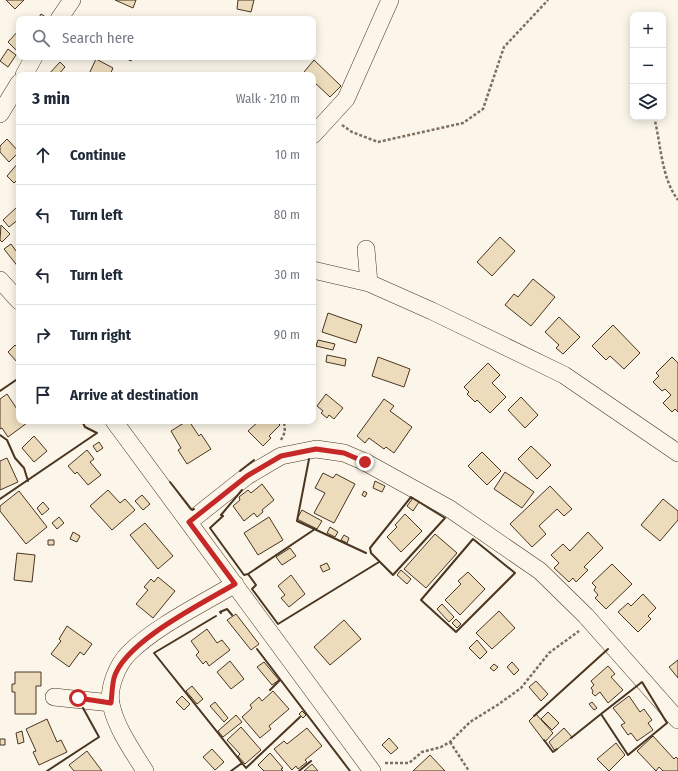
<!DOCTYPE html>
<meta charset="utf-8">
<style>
:root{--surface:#fff;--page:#f2f2f3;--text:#1f2937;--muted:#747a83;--line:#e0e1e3}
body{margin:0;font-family:"Fira Sans Condensed",sans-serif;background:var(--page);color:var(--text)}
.controls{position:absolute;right:12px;top:12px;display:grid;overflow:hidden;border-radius:8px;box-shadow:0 2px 10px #0003}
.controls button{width:36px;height:36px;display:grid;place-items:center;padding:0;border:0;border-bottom:1px solid var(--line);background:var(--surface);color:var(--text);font:20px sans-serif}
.stop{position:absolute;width:12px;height:12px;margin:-9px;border:3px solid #c62828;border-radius:50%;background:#fff}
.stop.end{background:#c62828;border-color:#fff;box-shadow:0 1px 4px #0008}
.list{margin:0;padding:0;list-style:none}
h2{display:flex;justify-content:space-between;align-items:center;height:52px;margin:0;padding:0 16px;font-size:17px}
h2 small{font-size:13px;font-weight:400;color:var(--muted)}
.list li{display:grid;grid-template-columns:26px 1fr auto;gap:12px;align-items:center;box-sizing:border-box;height:60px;padding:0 16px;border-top:1px solid var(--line)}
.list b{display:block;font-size:15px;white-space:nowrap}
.list em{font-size:13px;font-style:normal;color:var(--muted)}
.icon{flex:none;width:22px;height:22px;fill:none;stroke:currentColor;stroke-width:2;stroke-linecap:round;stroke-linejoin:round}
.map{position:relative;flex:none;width:678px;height:771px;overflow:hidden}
.search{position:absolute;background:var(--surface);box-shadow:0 2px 10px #0003;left:16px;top:16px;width:300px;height:44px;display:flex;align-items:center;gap:10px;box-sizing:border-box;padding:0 14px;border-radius:8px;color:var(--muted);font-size:15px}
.panel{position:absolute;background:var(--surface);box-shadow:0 2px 10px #0003;left:16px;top:72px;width:300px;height:352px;border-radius:8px}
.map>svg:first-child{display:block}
.building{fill:#ecdcbc;stroke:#4a3520}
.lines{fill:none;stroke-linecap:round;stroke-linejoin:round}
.minor-casing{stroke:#4a3520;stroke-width:18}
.path{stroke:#7f6f5c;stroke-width:2.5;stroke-dasharray:3 2;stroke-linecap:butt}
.minor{stroke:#fbf6e9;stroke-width:17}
.wall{stroke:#4a3520;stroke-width:2}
.route{stroke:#c62828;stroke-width:5}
</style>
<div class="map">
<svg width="678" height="771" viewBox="0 0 678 771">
<rect width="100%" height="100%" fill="#fbf6e9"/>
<path class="building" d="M6 0H24L15 9Z
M115 0H136L133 8Z
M238 0H254L251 12 237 9Z
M41 14 47 18 46 19H38Z
M19 30V50L18 52 8 42Z
M8 49 16 55 8 67 0 61Z
M123 57H133L131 61Z
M96 59 113 68 110 75 89 74Z
M314 60 341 86 330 97 313 81V75H307L304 72Z
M60 62 65 67 58 75H48Z
M7 139 19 152 9 162 0 152V146Z
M19 162V178L14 183 7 176Z
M17 207 19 219 9 227 3 220Z
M1 225 10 234 2 242 0 240Z
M500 237 515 251 492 276 477 262Z
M11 244 19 255V268L4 249Z
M533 279 555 297 531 326 505 305 514 294 518 297Z
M328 313 362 325 356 343 322 332Z
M559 317 580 337 563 354 556 348 559 345 545 332Z
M613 325 640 353 624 369 610 356 606 360 592 346Z
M318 340 335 344 333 350 316 346Z
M15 345 19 349V360L17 362 8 352Z
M327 355 346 359 345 366 326 362Z
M378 357 410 369 404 387 372 376Z
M672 357 678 363V412L675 409 672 412 663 403 671 395 665 389 662 391 653 382 659 376 656 373Z
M488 363 500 375 492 383 506 397 490 413 477 400 475 402 467 394 469 392 464 387Z
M7 394 19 412V421H25L27 423 8 437 2 428 0 429V399Z
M326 394 343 408 334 419 329 415 327 418 321 413 323 411 317 406Z
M521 397 538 415 525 428 508 410Z
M384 399 394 406 390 411 412 427 394 453 386 447 384 449 369 438 365 443 357 436Z
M187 421H189L199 436 201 434 211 449 187 464 178 450 181 448 171 431Z
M259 421H276L280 425 269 436 271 438 263 446 248 431Z
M34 436 47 451 34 462 22 448Z
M99 442 103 448 97 452 93 446Z
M531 446 551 465 537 479 518 459Z
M87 450 94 459 90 462 101 475 88 485 77 472 75 474 68 466Z
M482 452 501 471 487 485 468 466Z
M7 458 18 482 0 490V461Z
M505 472 534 492 522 508 494 489Z
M323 473 333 478 336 474 355 484 334 523 314 513 325 493 315 488Z
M375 481 385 486 382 492 373 488Z
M262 484 274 500 262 510 263 512 257 517 254 513 244 521 233 506 240 500 239 497 248 490 251 493Z
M550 486 572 509 564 516 557 509 539 526 546 534 532 547 510 524Z
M108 490 120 503 125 499 135 510 112 530 90 506Z
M19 491 47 527 26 544 0 511V506Z
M364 491 367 493 365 497 362 495Z
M142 495 150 504 143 510 135 501Z
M413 498 419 502 413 511 407 506Z
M663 499 678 511V520L660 541 641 525Z
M43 502 49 509 42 515 37 508Z
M302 510 322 521 317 529 297 519Z
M405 514 422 531 401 552 387 537 397 527 395 525Z
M59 517 64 523 57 529 52 523Z
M269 517 283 540 258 555 244 533Z
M145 523 173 556 158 569 130 535Z
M330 527 338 532 335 537 327 533Z
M73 532 80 536 77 542 70 539Z
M588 532 603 548 584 567 588 570 576 582 573 578 569 582 554 568 559 563 551 555 563 544 570 551Z
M435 534 457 553 426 588 404 569Z
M344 535 349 538 347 543 341 540Z
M48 540H54V545H48Z
M290 548 296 556 282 565 276 557Z
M17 553 35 555 32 582 14 580Z
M327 563 330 569 323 572 320 566Z
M612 564 632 584 606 609 595 598 598 595 594 590 596 587 592 583Z
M401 570 411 579 407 584 397 575Z
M468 572 485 589 460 615 445 600 461 584 458 581Z
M291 575 305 594 289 607 281 598 285 595 278 586Z
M158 577 175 591 153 618 136 604 148 590 144 587 151 579 154 582Z
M643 594 656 608 648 616 651 619 638 632 618 612 628 603 631 606Z
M442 604 454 617 449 622 437 609Z
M499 611 515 628 492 649 476 633Z
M236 614 259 644 251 650 227 620Z
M456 619 461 624 457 628 452 623Z
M344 620 361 639 330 665 314 647Z
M67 626 92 644 84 655 80 652 69 667 51 654 61 641 59 639Z
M207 629 217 643 222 640 230 650 209 666 206 661 203 664 196 655 199 652 191 641Z
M477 640 487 652 480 659 469 648Z
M678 660V678L669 667Z
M230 661 244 679 231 689 217 672Z
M264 662 279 680 272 685 257 667Z
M512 662 519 670 514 675 507 667Z
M494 664 498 667 494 671 490 668Z
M608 666 615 674 611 677 623 690 608 703 600 692 595 696 592 693 593 691 591 688 594 685 591 681Z
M15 672H41V686H36V714H15V692H12V684H15Z
M536 681 548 694 541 701 529 687Z
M192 686 203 699 197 704 186 691Z
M273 691 289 709 269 726 271 729 260 738 242 717 252 708 250 705 259 697 262 701Z
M182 696 190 704 184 710 176 702Z
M629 696 640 712 644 709 652 720 648 723 653 730 637 741 631 733 628 735 621 725 625 723 613 708Z
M215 702 228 718 224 722 210 706Z
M592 702 597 708 594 710 589 704Z
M302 711 306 715 303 718 299 714Z
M548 712 559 723 552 730 541 719Z
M536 714 553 733 545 742 529 721Z
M236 715 242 722 223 737 218 731Z
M47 719 57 742 61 740 67 752 39 765 33 752 36 751 26 729Z
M241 727 261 750 245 764 238 756 240 754 227 740Z
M307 728 322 746 305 760 307 762 298 769 296 766 292 770 274 749 284 741 287 744Z
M564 728 572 737 555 751 549 742Z
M22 731 24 742 18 744 16 733Z
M653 736 674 759 676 757 678 759V771H663L659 767 656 771 637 751Z
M389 738 398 748 391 754 382 745Z
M0 739H5V745H0Z
M616 743 625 755 609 771 597 759Z
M212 749 224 762 215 770 203 757Z
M87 751 102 771H74L69 765Z
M270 753 283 768 281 769 283 771H264L258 765Z
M430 755 445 771H413Z
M312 764 318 771H304Z"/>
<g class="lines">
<defs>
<path id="minor" d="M59 19 72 0
M24 75 34 57
M0 114 19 83
M313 135 346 99 390 0
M366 249 369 283
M313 270 369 283 432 311 564 375 678 453
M0 280 19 301
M114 421 372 771
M189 522 247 476 281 456 316 449 344 453 365 462 450 509 540 571 586 616 678 720
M54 697 111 703
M145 771C132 750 116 728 111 704 108 688 117 665 129 653 156 626 202 604 235 584"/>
</defs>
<use href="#minor" class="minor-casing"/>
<path class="path" d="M654 117C661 143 661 178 678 200
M342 125 352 132 378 142 463 123 483 109 504 47 548 0
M281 440 285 432 284 421
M450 742 469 771
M385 763H409L422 752 441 747 450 742 470 722 499 704 521 688 549 653 579 631"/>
<use href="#minor" class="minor"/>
<path class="wall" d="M0 391 19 378
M0 435 7 440 15 458 24 468 28 481
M309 459 297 521 366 553
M240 471 254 460
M170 482 192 510 194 509
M242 490 221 515 223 516 210 528 244 575 248 574
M411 497 445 518 393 575 371 553 370 548Z
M0 499 97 433 85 427 82 421
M315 529 248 574 256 585 252 589 278 624 379 562
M473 539 515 573 456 632 421 600Z
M221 613 220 612 227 609 232 615
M216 616 154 653 246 768 300 717
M257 649 350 771
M642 682 667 723 628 755 601 714Z
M270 690 280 680
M534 716 608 649
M571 738 601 714
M544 740 553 752 557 749
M47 771 99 737 83 708
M231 771 242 763
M299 771 311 761"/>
</g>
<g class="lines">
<path class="route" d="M78 698 111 703C112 695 112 686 114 678 124 642 203 603 235 584L189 522 247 476 281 456 316 449 344 453 365 462"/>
</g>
</svg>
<div class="controls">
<button>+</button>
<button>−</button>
<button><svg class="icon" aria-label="layers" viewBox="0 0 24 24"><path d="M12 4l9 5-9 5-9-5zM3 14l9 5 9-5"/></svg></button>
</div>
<div class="stop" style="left:78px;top:698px"></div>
<div class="stop end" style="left:365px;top:462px"></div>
<div class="search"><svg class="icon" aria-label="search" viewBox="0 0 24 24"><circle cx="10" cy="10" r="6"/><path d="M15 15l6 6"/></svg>Search here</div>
<section class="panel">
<h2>3 min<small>Walk · 210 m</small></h2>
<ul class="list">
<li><svg class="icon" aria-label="ahead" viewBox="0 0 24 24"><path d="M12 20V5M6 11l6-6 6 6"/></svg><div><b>Continue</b></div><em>10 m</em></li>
<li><svg class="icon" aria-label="left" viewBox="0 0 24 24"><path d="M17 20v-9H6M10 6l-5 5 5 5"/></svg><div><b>Turn left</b></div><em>80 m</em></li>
<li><svg class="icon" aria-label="left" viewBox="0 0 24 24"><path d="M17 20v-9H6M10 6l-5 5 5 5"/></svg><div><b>Turn left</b></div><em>30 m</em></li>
<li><svg class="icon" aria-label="right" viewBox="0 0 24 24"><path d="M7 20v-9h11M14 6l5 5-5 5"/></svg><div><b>Turn right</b></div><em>90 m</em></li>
<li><svg class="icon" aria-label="arrive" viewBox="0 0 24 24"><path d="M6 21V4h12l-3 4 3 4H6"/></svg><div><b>Arrive at destination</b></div></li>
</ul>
</section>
</div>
